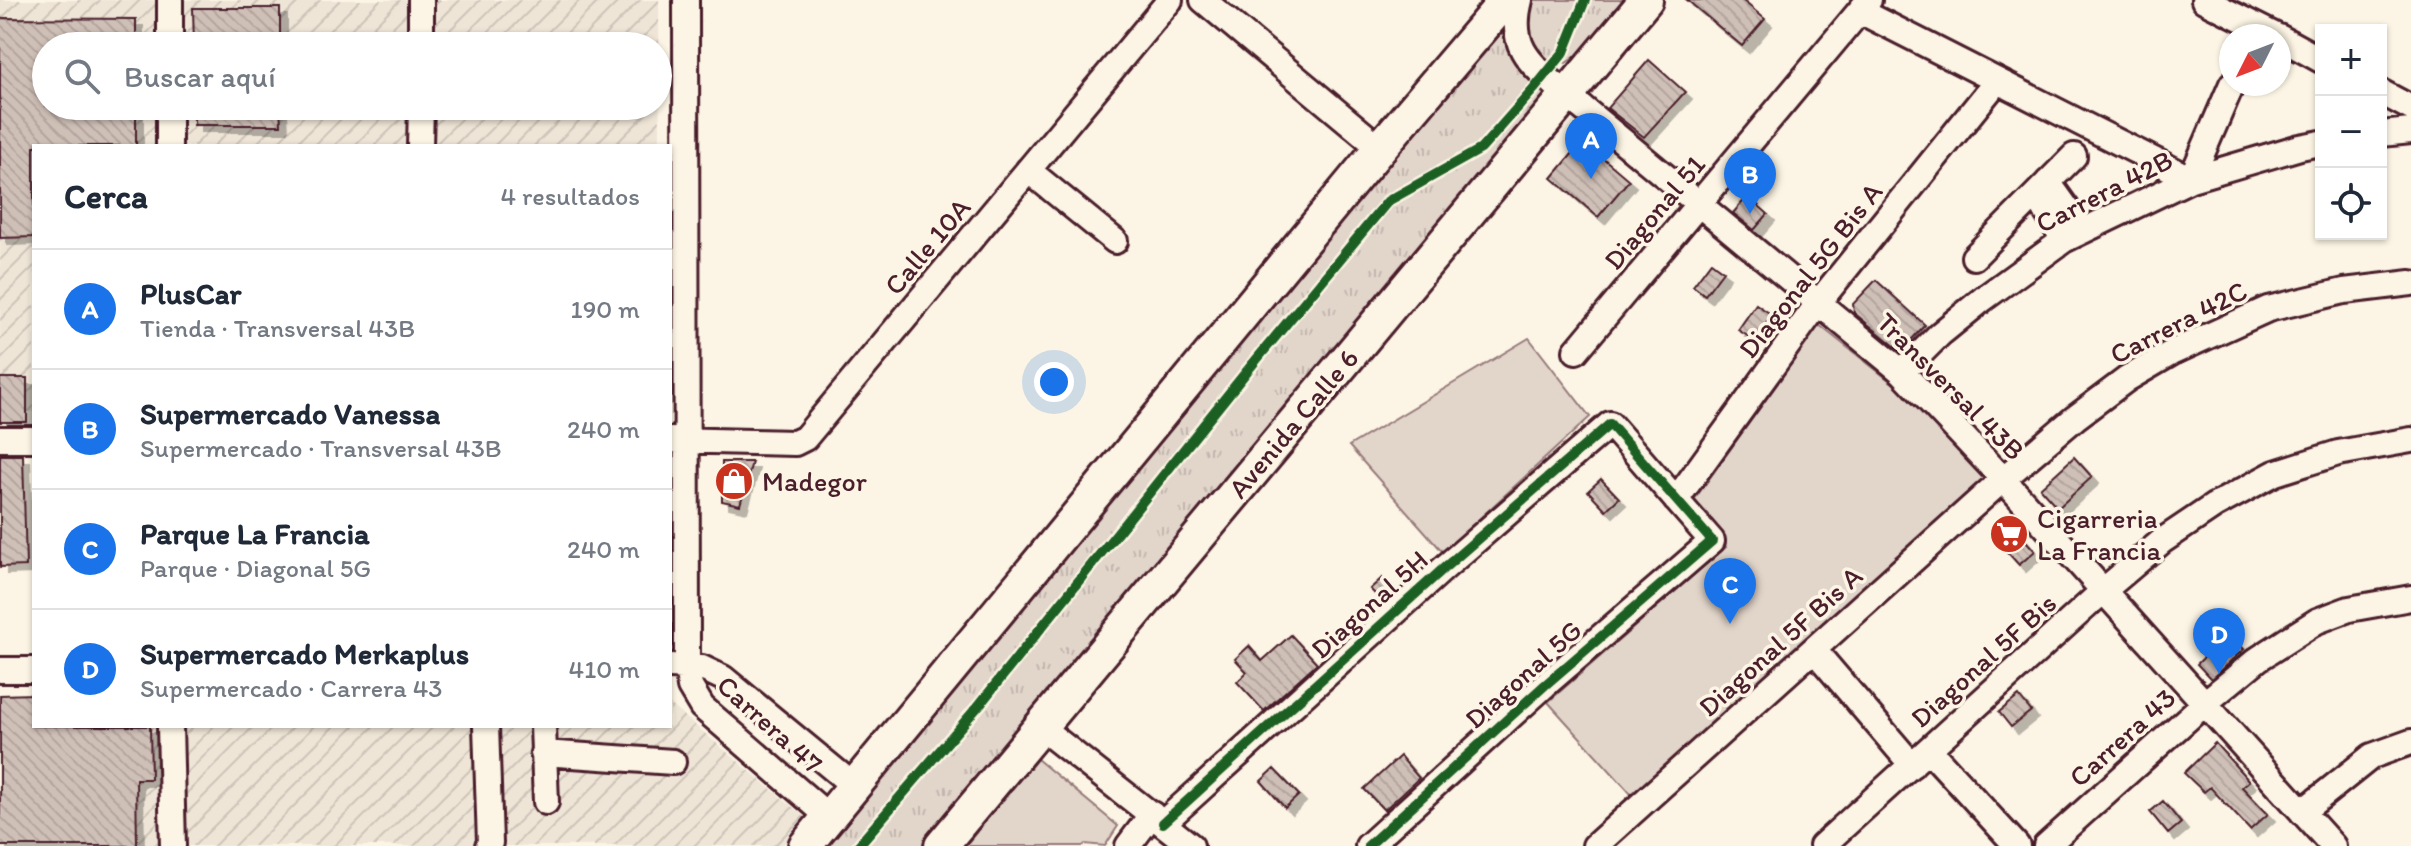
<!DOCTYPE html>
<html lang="es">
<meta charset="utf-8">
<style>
:root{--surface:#fff;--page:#f6f6f7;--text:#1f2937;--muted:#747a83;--line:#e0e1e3;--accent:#1a73e8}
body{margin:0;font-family:Itim,sans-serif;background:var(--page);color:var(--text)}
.controls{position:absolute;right:24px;top:24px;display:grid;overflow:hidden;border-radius:0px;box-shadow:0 2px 6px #0004}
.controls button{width:72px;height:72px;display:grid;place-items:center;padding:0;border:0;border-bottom:2px solid var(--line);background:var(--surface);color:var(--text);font:40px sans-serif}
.compass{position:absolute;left:2219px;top:24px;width:72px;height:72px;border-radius:50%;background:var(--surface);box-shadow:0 2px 6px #0004;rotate:228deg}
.you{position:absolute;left:1054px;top:382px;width:28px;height:28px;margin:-20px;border:6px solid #fff;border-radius:50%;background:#1a73e8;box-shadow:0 0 0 12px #1a73e833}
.badge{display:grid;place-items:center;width:52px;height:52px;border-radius:50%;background:var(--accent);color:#fff;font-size:26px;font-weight:700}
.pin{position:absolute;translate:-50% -66px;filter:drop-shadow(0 2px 4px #0008)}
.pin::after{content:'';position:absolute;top:42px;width:28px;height:24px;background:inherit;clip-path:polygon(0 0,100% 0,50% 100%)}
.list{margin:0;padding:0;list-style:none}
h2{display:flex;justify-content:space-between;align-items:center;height:104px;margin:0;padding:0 32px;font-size:34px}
h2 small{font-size:26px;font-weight:400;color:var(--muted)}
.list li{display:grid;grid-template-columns:52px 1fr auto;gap:24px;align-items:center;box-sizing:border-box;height:120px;padding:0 32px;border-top:2px solid var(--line)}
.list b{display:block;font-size:30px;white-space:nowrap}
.list p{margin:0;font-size:26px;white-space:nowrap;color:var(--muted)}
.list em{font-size:26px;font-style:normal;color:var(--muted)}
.icon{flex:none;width:44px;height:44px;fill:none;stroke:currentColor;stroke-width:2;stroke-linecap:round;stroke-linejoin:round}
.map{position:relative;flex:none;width:2411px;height:846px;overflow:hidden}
.search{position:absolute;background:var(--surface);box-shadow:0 2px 6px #0004;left:32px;top:32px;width:640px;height:88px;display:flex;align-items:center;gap:20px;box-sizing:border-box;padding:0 28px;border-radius:44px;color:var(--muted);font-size:30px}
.panel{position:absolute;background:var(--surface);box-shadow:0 2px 6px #0004;left:32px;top:144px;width:640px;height:584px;border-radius:0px}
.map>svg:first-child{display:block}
.industrial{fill:url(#industrial-furrows);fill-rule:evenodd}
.grass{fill:url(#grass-tufts);stroke:#967a7a;stroke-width:2}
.park{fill:#e2d5ca;stroke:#967a7a;stroke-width:2}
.building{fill:url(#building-back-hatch);stroke:#4a1f2b;stroke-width:2;filter:url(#shadow)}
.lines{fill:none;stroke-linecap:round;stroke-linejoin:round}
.minor-casing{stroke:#4a1f2b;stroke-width:30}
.major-casing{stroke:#4a1f2b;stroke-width:38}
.minor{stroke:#fcf5e5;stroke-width:24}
.major{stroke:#fcf5e5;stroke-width:32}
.cycleway-casing{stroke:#fcf5e5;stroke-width:15}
.cycleway{stroke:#1b5e20;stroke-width:10}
.labels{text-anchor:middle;stroke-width:7;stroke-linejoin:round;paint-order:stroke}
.street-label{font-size:28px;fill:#4a1f2b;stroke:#fcf5e5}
.poi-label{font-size:28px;fill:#4a1f2b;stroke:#fcf5e5;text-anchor:start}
</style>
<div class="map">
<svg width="2411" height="846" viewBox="0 0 2411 846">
<defs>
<pattern id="industrial-furrows" width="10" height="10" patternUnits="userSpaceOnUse" patternTransform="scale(2)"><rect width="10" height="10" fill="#eee5d7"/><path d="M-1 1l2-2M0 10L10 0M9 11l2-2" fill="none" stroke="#cec4b9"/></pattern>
<pattern id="grass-tufts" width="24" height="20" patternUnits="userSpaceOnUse" patternTransform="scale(2)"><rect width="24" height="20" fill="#e2d5ca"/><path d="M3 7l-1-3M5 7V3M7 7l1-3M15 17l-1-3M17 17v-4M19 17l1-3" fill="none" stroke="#c3b6ae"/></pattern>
<pattern id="building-back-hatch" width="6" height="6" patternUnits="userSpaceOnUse" patternTransform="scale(2)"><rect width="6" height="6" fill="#cfc0b7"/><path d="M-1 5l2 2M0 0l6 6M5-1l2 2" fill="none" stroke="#b3a59e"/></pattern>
<filter id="shadow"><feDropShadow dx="7" dy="7" stdDeviation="0" flood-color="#0004"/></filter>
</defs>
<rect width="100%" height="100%" fill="#fcf5e5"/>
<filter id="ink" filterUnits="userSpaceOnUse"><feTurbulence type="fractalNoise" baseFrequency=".0125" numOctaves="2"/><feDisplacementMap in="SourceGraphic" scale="16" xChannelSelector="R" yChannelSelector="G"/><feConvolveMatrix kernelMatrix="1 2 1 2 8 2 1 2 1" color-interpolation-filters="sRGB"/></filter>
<g filter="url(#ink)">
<path class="industrial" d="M0 0H659L660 146H34V412H0ZM46 46H658V106H46Z
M0 699 34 726H670V704L807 819 782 846H0Z"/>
<path class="grass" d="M1530 0H1624L1595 43 1566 63 1544 58 1531 50 1522 25Z
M1502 25C1505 57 1528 73 1549 94L1241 459 923 846H824Z"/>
<path class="park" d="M1819 325 1904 392 1986 480 1632 795 1548 702 1726 547 1694 500Z
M1529 338 1590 417 1443 552 1349 446Z
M1037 759 1118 826 1105 846 1085 844 1083 846H965Z"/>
<path class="building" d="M1687 0H1742L1765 19 1742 46Z
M193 8H280V46H194Z
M0 18 136 19V46H46V106H136V146H34V237L0 238Z
M1649 60 1685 92 1644 137 1607 108Z
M194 106H280L281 125H194Z
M1583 141 1629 180 1598 217 1552 178Z
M1748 196 1768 214 1754 230 1733 213Z
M1711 262 1723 271 1705 295 1693 286Z
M1876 280 1925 325 1901 351 1854 313 1853 304Z
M1756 304 1772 315 1754 340 1738 330Z
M0 378H27V422H0Z
M0 455H23L26 566 0 567Z
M2074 457 2092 477 2058 508 2040 488Z
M722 462H752L740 505 722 501Z
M1601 479 1619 498 1606 510 1588 491Z
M2007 520 2035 551 2019 565 1991 534Z
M1382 578 1395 592 1384 603 1370 589Z
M2228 634 2244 649 2211 679 2197 664Z
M1291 635 1317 663 1264 711 1237 682 1247 672 1235 659 1249 646 1262 661Z
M34 694V726H150L151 779H136L137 846H0V695Z
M2019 696 2031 711 2011 727 1999 712Z
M2215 743 2249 781 2242 787 2268 814 2250 830 2210 787 2204 792 2184 773Z
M1400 756 1419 778 1384 810 1364 789Z
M1274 769 1299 795 1285 808 1261 781Z
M2163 801 2181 823 2168 834 2150 812Z"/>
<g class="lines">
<defs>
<path id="minor" d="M686 0 687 666 690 687 702 707 829 817
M1203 0 1380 148
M1520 0C1507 50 1533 65 1567 95L1902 372 2003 479 2333 846
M2204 0 2276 36
M1860 11 2191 179 2232 84
M2279 37 2321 60
M170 46V0
M421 46V0
M2381 92 2411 108
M2381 134 2411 131
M169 146V106
M420 146 421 106
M1028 170 1115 241
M2048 182 2083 231
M2036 195 2064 240
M1974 257 2074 156
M1576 351 1869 0
M1902 372 1940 334 1983 299 2064 240 2191 179 2300 147 2321 143
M0 439H34
M670 440 795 443 805 438 1170 0
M1676 500 1819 302 1997 81
M1814 650 1912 765
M670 666 702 668 723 678 854 786
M0 670H34
M170 726 173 846
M486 726 490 843 488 846
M543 726 546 802
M1039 726 1191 846
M1929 750 2017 846
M543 753 673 762
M2302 812 2372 756 2411 742
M1163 823 1443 569 1610 424 1712 541 1545 685 1368 846
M1128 846 1152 814
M1595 846 2003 479 2075 418 2127 379 2173 352 2268 309 2344 291 2411 283
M1822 846 2103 591 2162 541 2214 506 2275 473 2338 453 2411 440
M2046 846 2205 703 2258 659 2317 621 2349 609 2411 598"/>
<path id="major" d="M805 846 1380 148 1506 0
M941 846 1646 0"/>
</defs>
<use href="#minor" class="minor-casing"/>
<use href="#major" class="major-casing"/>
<use href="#minor" class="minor"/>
<use href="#major" class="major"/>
<defs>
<path id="cycleway" d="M1163 823 1443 569 1610 424 1712 541 1545 685 1368 846
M858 846 980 704 1247 371 1388 201 1481 149 1534 89 1564 52 1585 0"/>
</defs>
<use href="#cycleway" class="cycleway-casing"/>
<use href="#cycleway" class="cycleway"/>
</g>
</g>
<defs>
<symbol id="shop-disc" viewBox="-11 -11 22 22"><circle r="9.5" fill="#c8321e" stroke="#fcf5e5"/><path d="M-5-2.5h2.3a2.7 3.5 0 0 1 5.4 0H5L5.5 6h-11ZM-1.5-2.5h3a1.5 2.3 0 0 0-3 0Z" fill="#fff"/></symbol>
<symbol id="supermarket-disc" viewBox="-11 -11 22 22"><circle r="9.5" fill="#c8321e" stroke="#fcf5e5"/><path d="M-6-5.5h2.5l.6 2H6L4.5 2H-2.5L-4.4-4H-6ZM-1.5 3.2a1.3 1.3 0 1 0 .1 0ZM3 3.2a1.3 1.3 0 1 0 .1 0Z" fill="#fff"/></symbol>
</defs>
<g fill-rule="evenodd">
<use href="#shop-disc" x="712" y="459" width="44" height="44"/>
<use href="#supermarket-disc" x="1987" y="512" width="44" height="44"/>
</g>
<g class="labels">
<g class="street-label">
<text transform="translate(2104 191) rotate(-27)" y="10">Carrera 42B</text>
<text transform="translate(1654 212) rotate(-50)" y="10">Diagonal 51</text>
<text transform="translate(927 246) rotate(-50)" y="10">Calle 10A</text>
<text transform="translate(1810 270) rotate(-52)" y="10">Diagonal 5G Bis A</text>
<text transform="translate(2178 322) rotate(-27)" y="10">Carrera 42C</text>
<text transform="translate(1951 386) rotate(45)" y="10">Transversal 43B</text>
<text transform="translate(1293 423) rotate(-50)" y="10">Avenida Calle 6</text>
<text transform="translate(1369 604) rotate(-42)" y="10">Diagonal 5H</text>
<text transform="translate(1780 641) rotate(-42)" y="10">Diagonal 5F Bis A</text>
<text transform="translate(1983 660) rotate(-42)" y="10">Diagonal 5F Bis</text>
<text transform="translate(1523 674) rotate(-42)" y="10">Diagonal 5G</text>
<text transform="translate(770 724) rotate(42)" y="10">Carrera 47</text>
<text transform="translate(2122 737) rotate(-42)" y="10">Carrera 43</text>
</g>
<g class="poi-label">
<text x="762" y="491">Madegor</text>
<text x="2037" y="528">Cigarreria<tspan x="2037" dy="32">La Francia</tspan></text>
</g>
</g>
</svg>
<div class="controls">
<button>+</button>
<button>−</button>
<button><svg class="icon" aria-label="locate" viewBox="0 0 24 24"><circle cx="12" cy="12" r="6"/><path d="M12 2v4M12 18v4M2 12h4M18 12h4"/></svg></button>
</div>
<svg class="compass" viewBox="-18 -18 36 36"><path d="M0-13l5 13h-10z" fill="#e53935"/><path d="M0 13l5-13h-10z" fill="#747a83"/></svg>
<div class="you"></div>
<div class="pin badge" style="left:1591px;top:179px">A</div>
<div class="pin badge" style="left:1750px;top:214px">B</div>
<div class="pin badge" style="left:1730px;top:624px">C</div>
<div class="pin badge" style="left:2219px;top:674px">D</div>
<div class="search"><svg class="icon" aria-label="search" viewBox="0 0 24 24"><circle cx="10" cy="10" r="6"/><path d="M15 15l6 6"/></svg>Buscar aquí</div>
<section class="panel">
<h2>Cerca<small>4 resultados</small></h2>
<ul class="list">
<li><span class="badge">A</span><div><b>PlusCar</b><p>Tienda · Transversal 43B</p></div><em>190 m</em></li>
<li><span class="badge">B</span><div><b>Supermercado Vanessa</b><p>Supermercado · Transversal 43B</p></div><em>240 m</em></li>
<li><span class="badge">C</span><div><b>Parque La Francia</b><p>Parque · Diagonal 5G</p></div><em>240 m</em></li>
<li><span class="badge">D</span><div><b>Supermercado Merkaplus</b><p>Supermercado · Carrera 43</p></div><em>410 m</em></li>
</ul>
</section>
</div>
